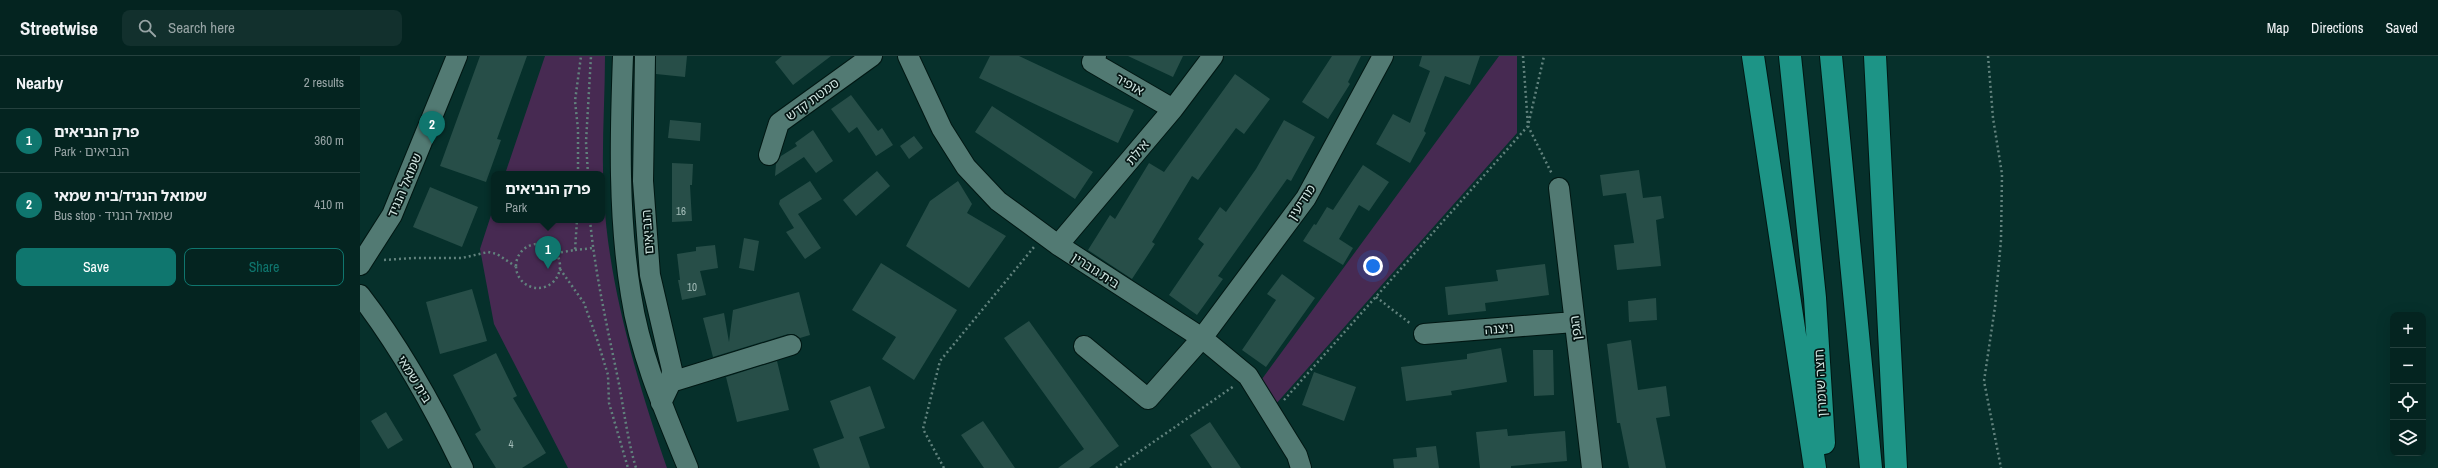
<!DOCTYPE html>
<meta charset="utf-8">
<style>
:root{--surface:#042420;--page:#12302d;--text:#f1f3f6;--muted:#97a4a5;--line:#25413e;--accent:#0f766e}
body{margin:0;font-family:"Archivo Narrow","Noto Sans Hebrew",sans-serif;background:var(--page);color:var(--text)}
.controls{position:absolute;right:12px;bottom:12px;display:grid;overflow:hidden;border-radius:8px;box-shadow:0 4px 16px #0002}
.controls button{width:36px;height:36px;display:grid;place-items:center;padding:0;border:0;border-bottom:1px solid var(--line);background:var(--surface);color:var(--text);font:20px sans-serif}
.you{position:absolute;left:1013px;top:210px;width:14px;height:14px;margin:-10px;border:3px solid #fff;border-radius:50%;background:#1a73e8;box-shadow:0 0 0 6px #1a73e833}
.badge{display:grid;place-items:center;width:26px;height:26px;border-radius:50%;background:var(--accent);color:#fff;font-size:13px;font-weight:700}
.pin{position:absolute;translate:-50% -33px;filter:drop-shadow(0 1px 2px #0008)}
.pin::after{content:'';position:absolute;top:21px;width:14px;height:12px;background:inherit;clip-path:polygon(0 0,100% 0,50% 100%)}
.popup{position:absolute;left:131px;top:115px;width:114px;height:52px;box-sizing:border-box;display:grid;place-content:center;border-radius:8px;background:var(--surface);filter:drop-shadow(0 1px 3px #0005);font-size:13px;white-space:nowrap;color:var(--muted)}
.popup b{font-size:15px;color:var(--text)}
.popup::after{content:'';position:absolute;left:50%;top:100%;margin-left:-8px;border:8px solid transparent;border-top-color:var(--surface)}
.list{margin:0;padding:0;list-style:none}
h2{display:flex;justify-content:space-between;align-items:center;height:52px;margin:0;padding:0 16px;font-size:17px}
h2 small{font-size:13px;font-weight:400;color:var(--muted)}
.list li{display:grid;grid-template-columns:26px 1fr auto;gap:12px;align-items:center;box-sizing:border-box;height:64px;padding:0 16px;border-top:1px solid var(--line)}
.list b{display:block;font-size:15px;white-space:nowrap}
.list p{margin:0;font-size:13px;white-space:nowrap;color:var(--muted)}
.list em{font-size:13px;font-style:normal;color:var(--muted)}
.actions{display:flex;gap:8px;padding:12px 16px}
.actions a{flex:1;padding:9px 0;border:1px solid var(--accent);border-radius:8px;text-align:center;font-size:14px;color:var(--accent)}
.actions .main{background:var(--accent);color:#fff}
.icon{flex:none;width:22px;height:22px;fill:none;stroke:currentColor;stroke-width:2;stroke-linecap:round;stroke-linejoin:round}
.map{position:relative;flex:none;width:2078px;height:412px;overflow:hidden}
header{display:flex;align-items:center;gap:24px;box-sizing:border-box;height:56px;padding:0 20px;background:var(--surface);border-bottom:1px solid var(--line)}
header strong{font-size:19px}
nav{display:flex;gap:22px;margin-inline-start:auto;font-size:14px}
.search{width:280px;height:36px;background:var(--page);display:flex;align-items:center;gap:10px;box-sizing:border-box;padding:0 14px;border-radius:8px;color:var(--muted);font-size:15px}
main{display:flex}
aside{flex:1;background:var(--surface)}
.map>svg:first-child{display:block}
.green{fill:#472a52}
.building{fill:#274e48}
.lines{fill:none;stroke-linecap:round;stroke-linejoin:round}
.minor-casing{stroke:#001713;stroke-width:22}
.highway-casing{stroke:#001713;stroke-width:24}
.path{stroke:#61827d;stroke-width:2.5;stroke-dasharray:2 3;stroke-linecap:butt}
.minor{stroke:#527a73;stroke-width:20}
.highway{stroke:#1d9486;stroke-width:22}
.labels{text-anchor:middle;stroke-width:3.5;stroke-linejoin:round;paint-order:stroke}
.number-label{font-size:11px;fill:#a5beba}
.street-label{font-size:13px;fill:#cfe4e0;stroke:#051513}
</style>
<header>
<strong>Streetwise</strong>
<div class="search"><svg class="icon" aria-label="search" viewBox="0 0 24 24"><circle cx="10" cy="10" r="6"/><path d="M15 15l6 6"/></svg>Search here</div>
<nav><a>Map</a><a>Directions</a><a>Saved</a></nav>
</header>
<main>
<aside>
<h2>Nearby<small>2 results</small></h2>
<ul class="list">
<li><span class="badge">1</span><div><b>פרק הנביאים</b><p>Park · הנביאים</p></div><em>360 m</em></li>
<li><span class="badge">2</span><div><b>שמואל הנגיד/בית שמאי</b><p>Bus stop · שמואל הנגיד</p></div><em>410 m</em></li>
</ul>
<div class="actions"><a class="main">Save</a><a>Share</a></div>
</aside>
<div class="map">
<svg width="2078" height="412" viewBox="0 0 2078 412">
<rect width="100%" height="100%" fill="#06302b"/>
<path class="green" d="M185 0H245C245 47 241 95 244 142 249 232 278 327 307 412H208L134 268 120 193 134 150V164H242V118H145Z
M1139 0H1157V77L915 349 902 323Z"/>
<path class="building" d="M120 0H167L137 83 141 84 126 126 80 110Z
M296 0H327L325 21 296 18Z
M422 0H471L433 29 415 6Z
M630 0H659L774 54 758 87 619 22Z
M768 0H823L813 21Z
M972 0H1001L988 26 990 28 968 63 942 46Z
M1062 0H1120L1110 29 1085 20 1064 75 1066 77 1050 107 1016 88 1033 58 1050 67 1070 15 1059 10Z
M875 18 910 43 884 78 876 72 838 124 832 120 792 186 795 188 772 223 728 194 750 159 755 163 789 107 804 116Z
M491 39 518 75 522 72 533 89 516 100 497 71 489 77 471 53Z
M632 50 733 116 715 143 615 76Z
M310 64 341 67 340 85 308 82Z
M924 64 955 81 931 125 927 123 858 220 863 223 837 259 809 239 844 188 838 183 860 151 866 156 896 113Z
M453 74 473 105 456 117 444 101 415 120 416 108 421 100 437 90 435 87Z
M554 80 563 92 549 103 540 90Z
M312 107 333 108 332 129H330L332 165 312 166Z
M1003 109 1029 126 1009 155 999 149 979 183 993 192 983 209 943 185 954 168 956 169 967 151 973 154Z
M1279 114 1283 142 1301 140 1304 162 1296 164 1301 210 1257 214 1254 189 1274 187 1266 137 1243 140 1240 119Z
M517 115 530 130 496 160 483 144Z
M450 125 462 143 438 158 461 192 445 203 426 176 434 172 419 148 420 144Z
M598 125 612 148 607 157 646 180 609 232 546 190 570 145Z
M70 131 118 151 102 191 53 171Z
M384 182 399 185 394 215 379 212Z
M355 189 358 212 340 215 346 239 322 244 318 224H320L317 198 336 195V191Z
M521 207 597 254 554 324 522 303 536 281 492 254Z
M1185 208 1189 239 1125 247 1126 255 1088 259 1085 231 1138 225 1136 214Z
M922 218 955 242 906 311 882 294 916 244 907 238Z
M112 233 127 285 80 298 66 246Z
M439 236 450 279 440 282 434 278H428L353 301 343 262 364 257 369 286 373 254Z
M1296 242 1297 264 1269 266 1268 245Z
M669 265 759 390 729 412H698L724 393 644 282Z
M1271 284 1278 334 1306 330 1310 360 1296 362 1306 412H1269L1260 367H1257L1247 288Z
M1141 292 1147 326 1091 335 1092 339 1046 345 1041 311 1107 303V298Z
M1173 294H1193L1194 339 1174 340Z
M136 297 157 340 153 342 186 397 162 412H136L115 378 121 374 93 319Z
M417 305 429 354 377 366 366 321Z
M954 316 996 331 984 365 942 349Z
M510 330 525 372 499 381 510 412H460L453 393 484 382 470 345Z
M26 356 43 384 28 393 11 365Z
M623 365 655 412H624L601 379Z
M850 366 881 412H852L830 379Z
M1147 373 1148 380 1205 375 1207 405 1151 410V412H1120L1116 376Z
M1076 390 1079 412H1034L1033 403 1057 401 1056 392Z"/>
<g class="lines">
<defs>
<path id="minor" d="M263 0C260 80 258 160 271 239 280 299 305 356 328 412
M285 0 283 125 290 219 312 314 311 326 301 347
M548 0 582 73 606 111 638 145 698 189 842 282 888 320 937 399 941 412
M736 0 732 6 813 53
M409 99 419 67 512 0
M1199 132 1232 412
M698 189 813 53 853 0
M0 209 32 159 97 0
M0 239C41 292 74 352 103 412
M1064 278 1214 266
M724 290 788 343 842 282 946 142 1023 0
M311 326 431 289"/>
<path id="highway" d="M1393 0 1455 412
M1430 0 1455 242 1464 387
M1471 0 1511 412
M1515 0 1536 412"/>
</defs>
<use href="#minor" class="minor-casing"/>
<use href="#highway" class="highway-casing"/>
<path class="path" d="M1163 0 1168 70 1192 118
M1628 0 1633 62 1642 118 1641 184 1635 251 1624 325 1641 412
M218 118V73L215 45 221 0
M228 118 226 86 231 0
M230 164C235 217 247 270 258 323 264 353 267 382 276 412
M156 210a22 22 0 1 1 44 0a22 22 0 1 1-44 0Z
M215 194 233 192
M196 197 215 194 217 164
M24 204 53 202H102L128 196 137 198 155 210
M200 213 224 247 237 283 248 319 249 347 268 412
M1016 241 1051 268
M924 344 1168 70 1184 0
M584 412 563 373 580 305 674 191
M756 412 874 330"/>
<use href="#minor" class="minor"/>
<use href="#highway" class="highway"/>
</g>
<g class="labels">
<g class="number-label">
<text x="321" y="159">16</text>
<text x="332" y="235">10</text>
<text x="151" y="392">4</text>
</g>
<g class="street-label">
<text transform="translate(770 28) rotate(30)" y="5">אופיר</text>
<text transform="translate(452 43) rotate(-36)" y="5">סמטת קדש</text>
<text transform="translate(777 96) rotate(-50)" y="5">אילת</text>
<text transform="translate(44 129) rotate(-67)" y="5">שמואל הנגיד</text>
<text transform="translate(941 146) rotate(-57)" y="5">מודיעין</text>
<text transform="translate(287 176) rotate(-94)" y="5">הנביאים</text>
<text transform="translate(736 214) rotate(33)" y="5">בית גוברין</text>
<text transform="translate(1139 272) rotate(-5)" y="5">ניצנה</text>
<text transform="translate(1215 272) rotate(-97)" y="5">הגפן</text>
<text transform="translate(55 323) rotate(58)" y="5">בית שמאי</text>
<text transform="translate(1460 327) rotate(-93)" y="5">חוצה שומרון</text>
</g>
</g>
</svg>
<div class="controls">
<button>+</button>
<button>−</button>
<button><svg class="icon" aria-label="locate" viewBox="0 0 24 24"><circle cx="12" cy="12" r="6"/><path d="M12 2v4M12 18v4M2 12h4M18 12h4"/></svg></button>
<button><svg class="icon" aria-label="layers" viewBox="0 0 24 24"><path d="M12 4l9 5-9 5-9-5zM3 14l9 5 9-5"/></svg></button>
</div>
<div class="you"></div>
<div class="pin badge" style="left:188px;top:213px">1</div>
<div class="popup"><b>פרק הנביאים</b>Park</div>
<div class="pin badge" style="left:72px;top:88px">2</div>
</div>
</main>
